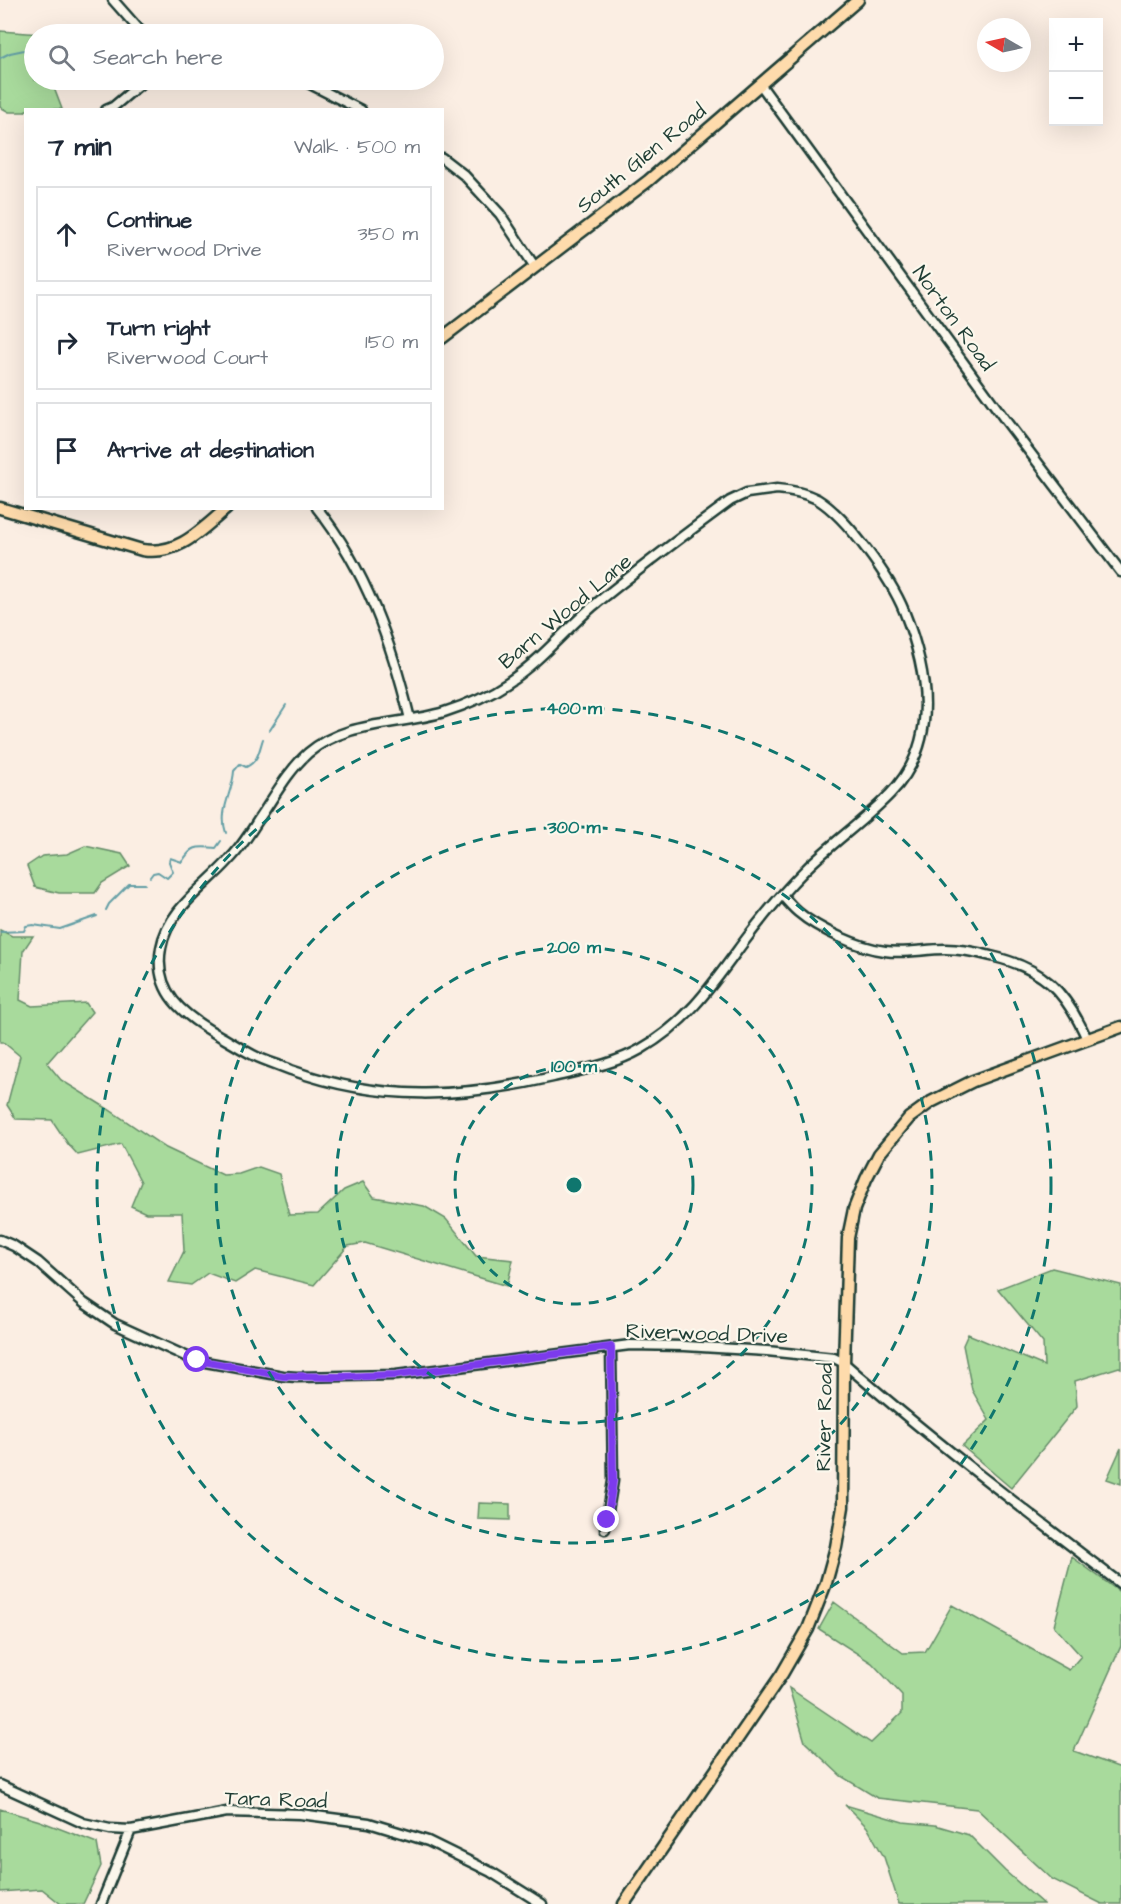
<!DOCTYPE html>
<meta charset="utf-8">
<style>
:root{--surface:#fff;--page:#f2f2f3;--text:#1f2937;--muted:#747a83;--line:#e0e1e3}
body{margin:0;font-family:"Architects Daughter",sans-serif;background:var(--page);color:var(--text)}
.controls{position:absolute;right:18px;top:18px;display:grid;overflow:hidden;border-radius:0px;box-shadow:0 6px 24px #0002}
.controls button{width:54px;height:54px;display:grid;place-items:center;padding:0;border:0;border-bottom:2px solid var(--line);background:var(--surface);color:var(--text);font:30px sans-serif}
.compass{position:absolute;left:977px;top:18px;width:54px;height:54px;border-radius:50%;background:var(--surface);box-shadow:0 6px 24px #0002;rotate:279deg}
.stop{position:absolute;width:18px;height:18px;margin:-14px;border:4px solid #7c3aed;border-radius:50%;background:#fff}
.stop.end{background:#7c3aed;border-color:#fff;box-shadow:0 2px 6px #0008}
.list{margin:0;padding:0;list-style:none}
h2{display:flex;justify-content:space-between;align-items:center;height:78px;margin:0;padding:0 24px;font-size:26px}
h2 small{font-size:20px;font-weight:400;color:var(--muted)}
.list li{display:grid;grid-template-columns:39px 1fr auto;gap:18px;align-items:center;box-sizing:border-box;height:96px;margin:0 12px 12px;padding:0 12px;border:2px solid var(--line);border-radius:0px}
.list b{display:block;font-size:22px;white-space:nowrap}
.list p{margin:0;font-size:20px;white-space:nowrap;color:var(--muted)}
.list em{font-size:20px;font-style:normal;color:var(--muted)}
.icon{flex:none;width:33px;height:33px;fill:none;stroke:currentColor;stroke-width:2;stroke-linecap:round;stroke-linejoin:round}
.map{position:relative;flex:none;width:1121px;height:1904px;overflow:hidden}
.search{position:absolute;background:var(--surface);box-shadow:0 6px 24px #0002;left:24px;top:24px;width:420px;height:66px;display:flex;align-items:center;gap:15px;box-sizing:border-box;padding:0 21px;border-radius:33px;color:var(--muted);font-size:22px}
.panel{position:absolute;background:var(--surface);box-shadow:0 6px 24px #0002;left:24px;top:108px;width:420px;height:402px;border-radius:0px}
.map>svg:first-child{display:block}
.green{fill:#a8da9c;stroke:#648c68;stroke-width:1.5}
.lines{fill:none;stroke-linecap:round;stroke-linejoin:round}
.stream{stroke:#639ea5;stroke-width:2}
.minor-casing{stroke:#1f3d34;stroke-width:13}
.major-casing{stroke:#1f3d34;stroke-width:15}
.minor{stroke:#fbf7ec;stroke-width:8}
.major{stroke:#fedbac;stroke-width:10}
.route{stroke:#7c3aed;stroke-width:8}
.ring{fill:none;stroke:#0f766e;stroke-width:3;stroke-dasharray:10 8}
.labels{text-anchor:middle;stroke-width:4.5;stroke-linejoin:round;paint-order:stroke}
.street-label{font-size:21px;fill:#1f3d34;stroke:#fbf7ec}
.centre{fill:#0f766e;stroke:#fbf7ec;stroke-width:3}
.ring-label{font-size:18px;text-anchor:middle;font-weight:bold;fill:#0f766e;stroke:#fbf7ec;stroke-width:4.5;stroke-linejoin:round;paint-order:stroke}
</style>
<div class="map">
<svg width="1121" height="1904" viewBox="0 0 1121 1904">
<rect width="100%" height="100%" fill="#fbeee3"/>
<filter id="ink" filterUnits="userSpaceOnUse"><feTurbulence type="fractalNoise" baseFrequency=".0167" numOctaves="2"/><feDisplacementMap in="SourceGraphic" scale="12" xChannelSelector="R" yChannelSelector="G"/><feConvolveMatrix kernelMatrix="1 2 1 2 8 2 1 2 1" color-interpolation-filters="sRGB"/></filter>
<g filter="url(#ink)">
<path class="green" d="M0 31 41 34H34V80H51L62 109 26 110 25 112H9L0 107Z
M85 846 122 854 130 866 102 883 95 893H59L35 887 27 866 42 856 67 854Z
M0 930 12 936H33L23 951 20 1000 32 1006 86 1003 92 1012 47 1063 61 1080 108 1109 166 1148 223 1175 239 1174 259 1167 279 1174 289 1215 318 1214 344 1190 363 1182 374 1197 424 1206 446 1219 476 1256 513 1260 507 1286 365 1243 348 1246 314 1285 255 1270 235 1283 208 1273 191 1285 169 1282 184 1251 182 1213H146L131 1206 141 1182 121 1144 78 1155 68 1144 52 1120 16 1119 7 1105 20 1056 3 1042H0Z
M1052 1268 1121 1285V1368L1119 1367 1075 1381 1077 1406 1011 1488 962 1446 989 1420 972 1390 963 1345 968 1334 1044 1366 1043 1343 998 1289Z
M1121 1448V1484L1107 1479Z
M479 1503 510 1504V1520L478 1519Z
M1072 1557 1121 1593V1646L1074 1751 1121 1768V1904H1102L1052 1879 977 1809 877 1798 841 1776 805 1742 789 1688 871 1743 902 1713V1695L872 1663 819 1629 834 1602 903 1653 925 1652 952 1605 1069 1670 1081 1656 1054 1626Z
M845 1805 903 1822 935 1825 969 1835 1005 1871 1043 1904H899L884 1857 867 1827Z
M0 1809 40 1821 97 1843 101 1866 83 1904H61L42 1889 0 1892Z"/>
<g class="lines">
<path class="stream" d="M0 58 10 53 29 49
M270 730 286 705
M226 833C218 810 233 792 234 771L240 764 246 767C259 761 259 750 263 739
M150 877 153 873 158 872 167 878 173 872 169 862 170 858 182 862C193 844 198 847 216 848L221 841
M106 910 109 904 129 884H145
M0 932 24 931 26 926 33 925 60 929 97 916"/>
<defs>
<path id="minor" d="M113 0 143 34
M302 80 361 110
M760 84 1006 421 1121 572
M106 110 113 107 145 80
M442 158 464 175 500 214 535 267
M777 489C790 490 805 493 817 499 847 517 891 579 904 611 928 671 940 743 890 794 864 821 833 842 806 869 782 893 760 920 740 947 711 987 685 1024 641 1049 615 1064 582 1070 553 1077 463 1098 380 1102 291 1070 279 1065 265 1061 253 1055 241 1049 229 1041 218 1035 183 1015 153 992 161 948 168 909 205 887 229 860 241 848 250 833 259 819 274 797 288 771 308 753 347 720 398 726 444 712 466 705 489 695 508 682 540 661 563 632 592 607 637 570 684 535 730 501L747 493Z
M317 508C366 569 392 645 410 719
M782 895C787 901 792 907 798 912 818 929 859 948 885 951 905 954 925 949 945 949 960 949 976 952 991 956 1043 968 1065 990 1087 1039
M0 1240 14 1246 38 1262 84 1303 115 1324 194 1360 283 1376 297 1377 396 1375 630 1345 685 1346 767 1351 834 1358 844 1363C933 1441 1027 1512 1121 1584
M605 1529 613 1481 611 1348
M0 1785 83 1823 110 1829 131 1830 227 1812 300 1814 369 1823 428 1841 491 1872 542 1904
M101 1904 131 1830"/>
<path id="major" d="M442 338 648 181 858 0
M0 508 142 550C178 556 201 530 227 508
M624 1904 782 1674 808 1629 826 1583 836 1547 843 1507 844 1363 848 1238 854 1209 866 1179 879 1154 909 1118 931 1102 973 1081 1121 1027"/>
</defs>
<use href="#minor" class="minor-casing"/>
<use href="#major" class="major-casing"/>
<use href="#minor" class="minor"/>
<use href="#major" class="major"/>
</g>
</g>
<g class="lines" filter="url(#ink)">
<path class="route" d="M197 1360 283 1376 338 1377 396 1375 611 1347 613 1481 607 1520"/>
</g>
<g class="ring">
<circle cx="574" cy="1185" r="119"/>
<circle cx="574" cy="1185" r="238"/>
<circle cx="574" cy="1185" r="358"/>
<circle cx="574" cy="1185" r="477"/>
</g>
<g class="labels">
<g class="street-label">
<text transform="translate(641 158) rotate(-39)" y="7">South Glen Road</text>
<text transform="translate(954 318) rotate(54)" y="7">Norton Road</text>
<text transform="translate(565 611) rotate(-40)" y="7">Barn Wood Lane</text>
<text transform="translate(707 1333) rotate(2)" y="7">Riverwood Drive</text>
<text transform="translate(824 1417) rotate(-89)" y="7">River Road</text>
<text transform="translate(276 1799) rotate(2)" y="7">Tara Road</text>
</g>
</g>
<circle cx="574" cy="1185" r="9" class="centre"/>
<g class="ring-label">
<text x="574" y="714">400 m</text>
<text x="574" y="833">300 m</text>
<text x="574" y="953">200 m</text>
<text x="574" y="1072">100 m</text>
</g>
</svg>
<div class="controls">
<button>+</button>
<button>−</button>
</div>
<svg class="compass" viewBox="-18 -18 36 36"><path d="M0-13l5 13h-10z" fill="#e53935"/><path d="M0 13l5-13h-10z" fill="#747a83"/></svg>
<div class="stop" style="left:197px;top:1360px"></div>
<div class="stop end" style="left:607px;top:1520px"></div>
<div class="search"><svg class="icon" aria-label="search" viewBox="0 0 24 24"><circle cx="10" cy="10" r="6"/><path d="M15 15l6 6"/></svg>Search here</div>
<section class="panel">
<h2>7 min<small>Walk · 500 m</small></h2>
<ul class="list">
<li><svg class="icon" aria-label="ahead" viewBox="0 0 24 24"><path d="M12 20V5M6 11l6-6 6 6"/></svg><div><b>Continue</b><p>Riverwood Drive</p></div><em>350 m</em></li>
<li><svg class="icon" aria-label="right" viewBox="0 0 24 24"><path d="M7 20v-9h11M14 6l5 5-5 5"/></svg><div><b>Turn right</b><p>Riverwood Court</p></div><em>150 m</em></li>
<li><svg class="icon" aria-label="arrive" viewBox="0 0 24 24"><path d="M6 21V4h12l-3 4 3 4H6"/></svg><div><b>Arrive at destination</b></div></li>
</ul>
</section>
</div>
